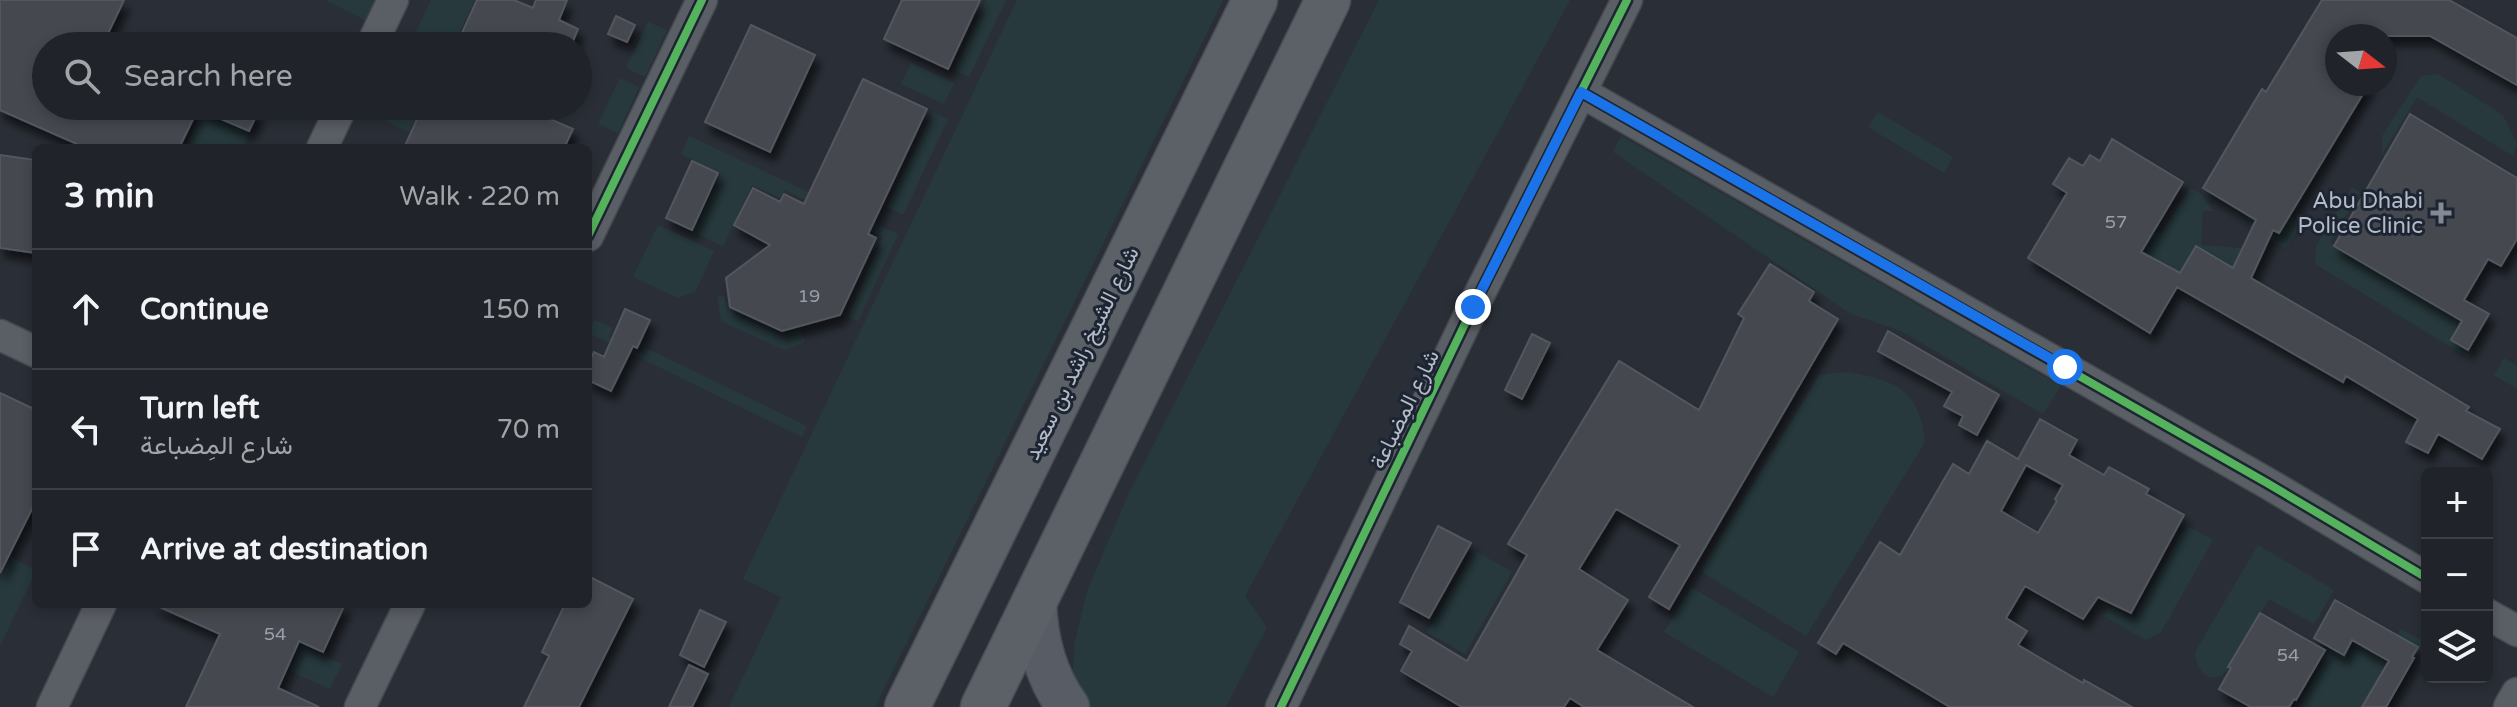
<!DOCTYPE html>
<meta charset="utf-8">
<style>
:root{--surface:#202329;--page:#2d2f35;--text:#f1f3f6;--muted:#a2a4a8;--line:#3d4046}
body{margin:0;font-family:"Varela Round",Vazirmatn,sans-serif;background:var(--page);color:var(--text)}
.controls{position:absolute;right:24px;bottom:24px;display:grid;overflow:hidden;border-radius:12px;box-shadow:0 4px 12px #0003}
.controls button{width:72px;height:72px;display:grid;place-items:center;padding:0;border:0;border-bottom:2px solid var(--line);background:var(--surface);color:var(--text);font:40px sans-serif}
.compass{position:absolute;left:2325px;top:24px;width:72px;height:72px;border-radius:50%;background:var(--surface);box-shadow:0 4px 12px #0003;rotate:107deg}
.stop{position:absolute;width:24px;height:24px;margin:-18px;border:6px solid #1a73e8;border-radius:50%;background:#fff}
.stop.end{background:#1a73e8;border-color:#fff;box-shadow:0 2px 8px #0008}
.list{margin:0;padding:0;list-style:none}
h2{display:flex;justify-content:space-between;align-items:center;height:104px;margin:0;padding:0 32px;font-size:34px}
h2 small{font-size:26px;font-weight:400;color:var(--muted)}
.list li{display:grid;grid-template-columns:52px 1fr auto;gap:24px;align-items:center;box-sizing:border-box;height:120px;padding:0 32px;border-top:2px solid var(--line)}
.list b{display:block;font-size:30px;white-space:nowrap}
.list p{margin:0;font-size:26px;white-space:nowrap;color:var(--muted)}
.list em{font-size:26px;font-style:normal;color:var(--muted)}
.icon{flex:none;width:44px;height:44px;fill:none;stroke:currentColor;stroke-width:2;stroke-linecap:round;stroke-linejoin:round}
.map{position:relative;flex:none;width:2517px;height:707px;overflow:hidden}
.search{position:absolute;background:var(--surface);box-shadow:0 4px 12px #0003;left:32px;top:32px;width:560px;height:88px;display:flex;align-items:center;gap:20px;box-sizing:border-box;padding:0 28px;border-radius:44px;color:var(--muted);font-size:30px}
.panel{position:absolute;background:var(--surface);box-shadow:0 4px 12px #0003;left:32px;top:144px;width:560px;height:464px;border-radius:12px}
.map>svg:first-child{display:block}
.green{fill:#27393d}
.building{fill:#44494f;stroke:#52575f;stroke-width:2;fill-rule:evenodd;filter:url(#shadow)}
.lines{fill:none;stroke-linecap:round;stroke-linejoin:round}
.street-casing{stroke:#464a50;stroke-width:33}
.secondary-casing{stroke:#464a50;stroke-width:45}
.primary-casing{stroke:#484c54;stroke-width:47}
.street{stroke:#5a5e65;stroke-width:30}
.secondary{stroke:#585c64;stroke-width:42}
.primary{stroke:#5c6067;stroke-width:44}
.cycleway-casing{stroke:#1d2532;stroke-width:13}
.cycleway{stroke:#56b35d;stroke-width:8}
.route{stroke:#1a73e8;stroke-width:10}
.poi-dot{fill:#848a95;stroke:#1d2532;stroke-width:3}
.labels{text-anchor:middle;stroke-width:6;stroke-linejoin:round;paint-order:stroke}
.number-label{font-size:18px;fill:#989eaa}
.poi-label{font-size:22px;fill:#b4bbc8;stroke:#1d2532;text-anchor:end}
.street-label{font-size:22px;fill:#b4bbc8;stroke:#1d2532}
</style>
<div class="map">
<svg width="2517" height="707" viewBox="0 0 2517 707">
<defs>
<filter id="shadow"><feDropShadow dx="5" dy="9" stdDeviation="4" flood-color="#0009"/></filter>
</defs>
<rect width="100%" height="100%" fill="#2a2f37"/>
<path class="green" d="M325 0H380L369 22Z
M431 0H475L453 46H429L413 38Z
M987 0H1006L969 77 954 70Z
M1017 0H1223L875 707H729L781 597 743 579Z
M1379 0H1570L1245 596 1267 627 1226 707H1084L1072 678 1075 642 1087 591 1128 495Z
M648 22 667 30 645 77 626 68Z
M911 63 954 83 944 104 901 84Z
M2438 74 2503 115 2517 144 2513 156 2417 97 2382 154V136L2421 76Z
M620 78 639 87 618 133 598 124Z
M384 106H421L409 132 379 118Z
M203 111 249 133 243 146 247 148H184Z
M933 112 948 119 903 215 887 207Z
M1878 112 1953 157 1944 173 1868 127Z
M689 136 898 234 858 321 848 316 883 237 784 190 780 198 752 185 723 246 693 232 721 173 681 154Z
M1621 136 2061 386 2043 414 1901 331 1851 314 1613 152Z
M2190 187 2201 194 2214 211H2203L2201 245 2240 248 2250 263 2236 288 2262 326 2148 259 2136 278 2139 221 2161 234Z
M2352 187 2360 192 2330 242 2460 322 2452 337 2474 350 2469 358 2315 264 2316 246Z
M2260 198 2302 223 2286 249 2250 228 2248 218Z
M658 225 714 251 695 292 678 298 633 277Z
M724 296 727 310 781 336 800 329 805 342 785 350 721 321 717 297Z
M595 320 613 328 609 337 641 352 644 347 807 426 802 437 589 333Z
M2504 358 2517 366V389L2494 375Z
M1847 372C1895 380 1920 390 1925 442L1806 636 1700 571 1819 375Z
M2186 525 2213 540 2161 632 2146 640 2104 616 2109 606 2133 619Z
M2258 545 2334 590 2314 624 2269 599 2226 672C2209 687 2196 669 2195 652Z
M1474 550 1512 572 1465 654 1427 632Z
M12 557 36 571 0 646V581Z
M1691 587 1799 652 1773 697 1664 632Z
M2401 629 2424 642 2387 707H2297L2335 642 2352 651 2361 636 2387 651Z
M301 645 342 664 330 689 290 671Z"/>
<path class="building" d="M0 0H124L102 46H46V106H245L258 112 249 131 198 109 179 148H86L0 110Z
M477 0H514L533 8 536 0H567L559 20 578 29 571 46H456Z
M902 0H980L948 69 884 39Z
M2322 0H2449L2517 38V85L2430 36H2337V84H2369L2279 233 2273 230 2251 278 2365 344 2469 407 2466 411 2500 429 2482 459 2438 434 2428 453 2406 442 2418 419 2346 376 2343 382 2177 287 2150 333 2028 258 2067 193 2053 184 2069 158 2083 166 2090 155 2100 161 2112 139 2183 182 2141 252 2180 273 2196 246 2233 268 2256 220 2203 188 2262 89 2266 92Z
M616 16 635 25 627 42 608 34Z
M751 25 815 55 770 152 705 122Z
M863 79 927 109 868 234 876 238 840 315 782 331 730 307 726 278 770 245 734 225 753 188 780 202 784 194 804 204Z
M423 106H520L573 129 564 148H404Z
M2410 114 2517 178V239L2501 266 2488 259 2464 300 2489 314 2468 350 2451 340 2462 321 2334 246Z
M0 155 36 160V253L0 248Z
M692 161 718 173 692 230 666 218Z
M1770 264 1814 292 1809 301 1838 319 1669 609 1649 597 1680 545 1616 509 1579 569 1628 600 1597 650 1693 707H1584L1570 698 1564 707H1462L1401 671 1412 651 1400 644 1409 626 1467 661 1527 555 1508 544 1619 361 1699 410 1744 318 1738 314Z
M625 309 650 320 637 348 633 346 611 391 588 380V364L594 352 604 357Z
M1888 331 1999 395 1977 435 1959 425 1963 416 1944 406 1952 392 1878 351Z
M1532 334 1550 343 1522 399 1505 390Z
M0 393 36 410V501L0 573Z
M2040 419 2077 440 2069 455 2104 475 2109 467 2149 489 2146 494 2184 515 2131 613 2098 597 2083 619 2025 586 2006 618 2027 631 2018 645 2083 683 2084 680 2132 707H1950L1843 643 1836 654 1818 643 1880 542 1900 555 1953 464 1969 474 1987 441 2018 459ZM2026 465 2063 485 2055 499 2057 501 2038 533 2001 511Z
M1438 526 1471 543 1429 618 1400 602Z
M588 576 633 599 579 707H524L549 656 542 652 565 604H588Z
M2335 600 2418 647 2412 657 2414 658 2386 707H2362L2389 661 2352 640 2344 655 2314 638Z
M153 604H345L323 652 299 641 278 688 319 707H186L220 634Z
M700 610 726 622 704 667 680 655Z
M2260 613 2325 650 2296 700 2294 699 2289 707H2251L2219 689 2231 668 2228 667Z
M689 665 708 674 692 707H669Z"/>
<g class="lines">
<defs>
<path id="street" d="M371 46 393 0
M1581 92 2267 483 2427 578
M322 148 342 106
M588 236 702 0
M0 335 36 352
M2487 614 2517 631
M52 707 101 604
M360 707 410 604
M1281 707 1473 307 1627 0
M2509 707 2517 693"/>
<path id="secondary" d="M1035 601C1036 639 1045 675 1068 707"/>
<path id="primary" d="M907 707 1255 0
M983 707 1328 0"/>
</defs>
<use href="#street" class="street-casing"/>
<use href="#secondary" class="secondary-casing"/>
<use href="#primary" class="primary-casing"/>
<use href="#street" class="street"/>
<use href="#secondary" class="secondary"/>
<use href="#primary" class="primary"/>
<defs>
<path id="cycleway" d="M1581 92 2267 483 2427 578
M588 236 702 0
M1281 707 1473 307 1627 0"/>
</defs>
<use href="#cycleway" class="cycleway-casing"/>
<use href="#cycleway" class="cycleway"/>
</g>
<g class="lines">
<path class="route" d="M1473 307 1581 92 2065 367"/>
</g>
<path class="poi-dot" d="M2437 201h8v8h8v8h-8v8h-8v-8h-8v-8h8z"/>
<g class="labels">
<g class="number-label">
<text x="2116" y="228">57</text>
<text x="809" y="302">19</text>
<text x="275" y="640">54</text>
<text x="2288" y="661">54</text>
</g>
<g class="poi-label">
<text x="2423" y="208">Abu Dhabi<tspan x="2423" dy="25">Police Clinic</tspan></text>
</g>
<g class="street-label">
<text transform="translate(1081 353) rotate(-64)" y="8">شارع الشيخ راشد بن سعيد</text>
<text transform="translate(1404 409) rotate(-64)" y="8">شارع المِضباعة</text>
</g>
</g>
</svg>
<div class="controls">
<button>+</button>
<button>−</button>
<button><svg class="icon" aria-label="layers" viewBox="0 0 24 24"><path d="M12 4l9 5-9 5-9-5zM3 14l9 5 9-5"/></svg></button>
</div>
<svg class="compass" viewBox="-18 -18 36 36"><path d="M0-13l5 13h-10z" fill="#e53935"/><path d="M0 13l5-13h-10z" fill="#a2a4a8"/></svg>
<div class="stop" style="left:2065px;top:367px"></div>
<div class="stop end" style="left:1473px;top:307px"></div>
<div class="search"><svg class="icon" aria-label="search" viewBox="0 0 24 24"><circle cx="10" cy="10" r="6"/><path d="M15 15l6 6"/></svg>Search here</div>
<section class="panel">
<h2>3 min<small>Walk · 220 m</small></h2>
<ul class="list">
<li><svg class="icon" aria-label="ahead" viewBox="0 0 24 24"><path d="M12 20V5M6 11l6-6 6 6"/></svg><div><b>Continue</b></div><em>150 m</em></li>
<li><svg class="icon" aria-label="left" viewBox="0 0 24 24"><path d="M17 20v-9H6M10 6l-5 5 5 5"/></svg><div><b>Turn left</b><p>شارع المِضباعة</p></div><em>70 m</em></li>
<li><svg class="icon" aria-label="arrive" viewBox="0 0 24 24"><path d="M6 21V4h12l-3 4 3 4H6"/></svg><div><b>Arrive at destination</b></div></li>
</ul>
</section>
</div>
